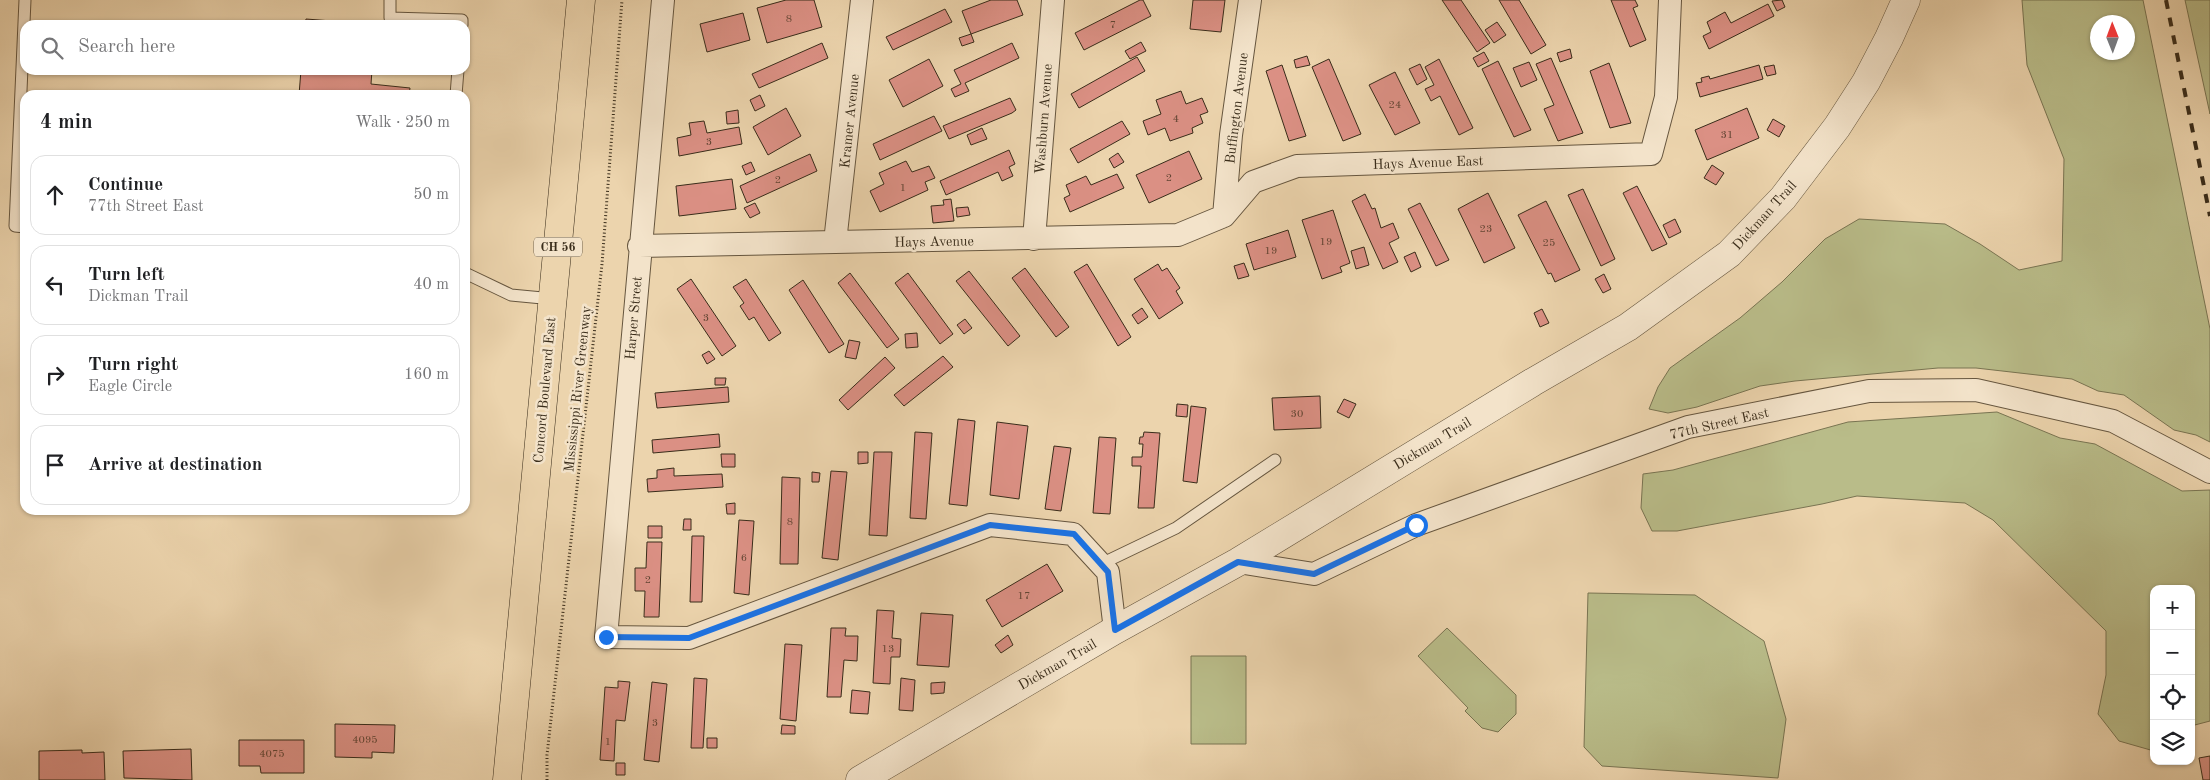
<!DOCTYPE html>
<meta charset="utf-8">
<style>
:root{--surface:#fff;--page:#f2f2f2;--text:#202124;--muted:#757577;--line:#e0e0e0}
body{margin:0;font-family:"Old Standard TT",serif;background:var(--page);color:var(--text)}
.controls{position:absolute;right:15px;bottom:15px;display:grid;overflow:hidden;border-radius:10px;box-shadow:0 1px 4px #0004}
.controls button{width:45px;height:45px;display:grid;place-items:center;padding:0;border:0;border-bottom:1px solid var(--line);background:var(--surface);color:var(--text);font:25px sans-serif}
.compass{position:absolute;left:2090px;top:15px;width:45px;height:45px;border-radius:50%;background:var(--surface);box-shadow:0 1px 4px #0004;rotate:359deg}
.stop{position:absolute;width:15px;height:15px;margin:-11px;border:4px solid #1a73e8;border-radius:50%;background:#fff}
.stop.end{background:#1a73e8;border-color:#fff;box-shadow:0 1px 5px #0008}
.list{margin:0;padding:0;list-style:none}
h2{display:flex;justify-content:space-between;align-items:center;height:65px;margin:0;padding:0 20px;font-size:21px}
h2 small{font-size:16px;font-weight:400;color:var(--muted)}
.list li{display:grid;grid-template-columns:32px 1fr auto;gap:15px;align-items:center;box-sizing:border-box;height:80px;margin:0 10px 10px;padding:0 10px;border:1px solid var(--line);border-radius:15px}
.list b{display:block;font-size:19px;white-space:nowrap}
.list p{margin:0;font-size:16px;white-space:nowrap;color:var(--muted)}
.list em{font-size:16px;font-style:normal;color:var(--muted)}
.icon{flex:none;width:28px;height:28px;fill:none;stroke:currentColor;stroke-width:2;stroke-linecap:round;stroke-linejoin:round}
.map{position:relative;flex:none;width:2210px;height:780px;overflow:hidden}
.search{position:absolute;background:var(--surface);box-shadow:0 1px 4px #0004;left:20px;top:20px;width:450px;height:55px;display:flex;align-items:center;gap:12px;box-sizing:border-box;padding:0 18px;border-radius:15px;color:var(--muted);font-size:19px}
.panel{position:absolute;background:var(--surface);box-shadow:0 1px 4px #0004;left:20px;top:90px;width:450px;height:425px;border-radius:15px}
.map>svg:first-child{display:block}
.green{fill:#b9bc89;stroke:#797452;fill-rule:evenodd}
.building{fill:#db9084;stroke:#392c1a}
.lines{fill:none;stroke-linecap:round;stroke-linejoin:round}
.service-casing{stroke:#66563f;stroke-width:13}
.minor-casing{stroke:#66563f;stroke-width:24}
.tertiary-casing{stroke:#66563f;stroke-width:29}
.primary-casing{stroke:#392c1a;stroke-width:29}
.path{stroke:#392c1a;stroke-width:3;stroke-dasharray:1 2.5;stroke-linecap:butt}
.service{stroke:#f3e3ca;stroke-width:11}
.minor{stroke:#f3e3ca;stroke-width:22}
.tertiary{stroke:#f3e3ca;stroke-width:28}
.primary{stroke:#ecd4ad;stroke-width:28}
.rail{stroke:#392c1a;stroke-width:4;stroke-dasharray:9 9;stroke-linecap:butt}
.route{stroke:#1a73e8;stroke-width:6}
.labels{text-anchor:middle;stroke-width:5;stroke-linejoin:round;paint-order:stroke}
.number-label{font-size:11px;fill:#624534}
.shield{fill:#f3e3ca;stroke:#71634f;stroke-width:1}
.shield-label{font-size:12px;font-weight:bold;fill:#392c1a}
.street-label{font-size:14px;fill:#392c1a;stroke:#f3e3ca}
</style>
<div class="map">
<svg width="2210" height="780" viewBox="0 0 2210 780">
<rect width="100%" height="100%" fill="#ecd4ad"/>
<filter id="stains"><feTurbulence type="fractalNoise" baseFrequency=".004" numOctaves="4"/><feColorMatrix values="0 0 0 0 .2 0 0 0 0 .09 0 0 0 0 .02 0 0 0 .5 -.17"/></filter>
<radialGradient id="worn" r=".72"><stop offset=".6" stop-color="#630" stop-opacity="0"/><stop offset="1" stop-color="#630" stop-opacity=".3"/></radialGradient>
<path class="green" d="M2022 0H2143L2210 329V442L2196 435 2174 430 2124 395 2098 391 2072 379 1976 368H1938L1795 381 1760 386 1697 407 1668 413 1649 409 1658 387 1670 368 1740 318 1782 282 1825 239 1859 219 1945 224 1980 244 2019 270 2062 261 2064 159 2027 65ZM2098 22H2128V52H2098Z
M2185 0H2210V114Z
M1997 412 2060 438 2095 444 2182 491 2210 490V721L2191 726V589H2154V751L2119 741 2098 714 2106 675V631L1993 520 1965 503 1857 496 1822 504 1677 531H1652L1641 508 1643 474 1673 470 1848 422Z
M1588 593 1695 595 1764 641 1786 719 1778 778 1602 766 1584 747Z
M1447 628 1516 695V714L1498 732 1482 728 1465 711 1468 708 1418 656Z
M1191 656H1246V744H1191Z"/>
<path class="building" d="M786 0H814L822 27 767 43 757 8Z
M991 0H1017L1023 15 971 34 962 11Z
M1140 0H1143L1151 16 1084 50 1075 33Z
M1193 0H1225L1221 32 1190 29Z
M1442 0H1461L1490 43 1477 52Z
M1499 0H1519L1546 45 1531 54Z
M1611 0H1635L1638 6 1633 8 1646 40 1630 47Z
M1782 0 1785 7 1777 11 1772 1Z
M1768 4 1774 16 1709 49 1703 36 1711 32 1707 22 1725 12 1731 23Z
M945 9 952 22 893 50 886 37Z
M743 13 750 40 707 52 700 24Z
M306 19 332 21V25H305Z
M1497 22 1506 35 1494 43 1485 30Z
M971 34 974 42 962 46 959 38Z
M1141 42 1146 51 1130 59 1125 51Z
M822 43 828 58 759 88 752 74Z
M1012 43 1019 58 965 83 969 91 955 97 951 89 961 84 954 70Z
M1570 49 1572 58 1560 62 1557 53Z
M1484 52 1489 61 1478 67 1473 58Z
M1307 56 1310 65 1296 68 1294 60Z
M1137 57 1145 71 1079 108 1071 94Z
M1551 58 1583 133 1558 141 1544 109 1554 105 1536 64Z
M929 59 943 86 903 107 889 80Z
M1329 59 1361 134 1343 141 1312 67Z
M1439 59 1473 128 1459 135 1440 96 1431 101 1425 89 1434 85 1425 67Z
M1498 61 1531 130 1514 137 1482 69Z
M1529 62 1537 80 1521 87 1513 68Z
M1609 63 1631 123 1610 128 1590 71Z
M1420 64 1427 79 1417 85 1409 69Z
M1282 65 1306 136 1289 141 1266 71Z
M1759 65 1763 79 1700 97 1696 83 1702 82 1701 78 1709 76 1710 79Z
M1774 65 1776 74 1767 76 1764 67Z
M301 70H372L371 84 410 88 409 95H299Z
M1395 72 1420 123 1395 135 1369 85Z
M1181 91 1186 104 1202 98 1208 112 1200 115 1203 123 1192 128 1193 133 1170 141 1165 128 1148 135 1143 121 1161 114 1156 100Z
M760 95 765 106 755 111 750 100Z
M1010 98 1016 110 1012 113 949 139 943 126Z
M786 108 801 136 768 155 753 127Z
M1747 108 1759 138 1707 160 1695 130Z
M738 110 739 123 727 124 726 112Z
M934 116 942 131 880 160 873 144Z
M1773 119 1785 126 1779 137 1767 130Z
M704 121 707 133 739 127 742 144 679 156 677 138 691 135 689 123Z
M1122 121 1130 134 1078 163 1070 149Z
M982 128 987 139 971 145 967 135Z
M1009 150 1015 164 1009 167 1013 176 1002 181 998 172 946 195 940 181Z
M1189 151 1202 179 1149 203 1136 175Z
M1118 153 1124 162 1114 168 1109 159Z
M810 154 817 171 747 203 740 186Z
M906 161 912 172 929 166 935 178 925 182 928 190 880 212 870 191 884 184 879 173Z
M751 162 755 171 746 175 742 166Z
M1712 165 1724 173 1716 185 1704 178Z
M1117 174 1124 188 1070 212 1064 198 1070 195 1066 185 1086 176 1091 185Z
M732 179 736 209 679 216 676 186Z
M1637 186 1667 244 1652 251 1623 193Z
M1583 189 1615 259 1601 266 1568 195Z
M1488 193 1515 248 1484 263 1458 209Z
M1365 194 1372 209 1375 208 1381 228 1393 223 1399 238 1389 243 1398 262 1383 269 1352 201Z
M951 199 954 221 933 223 931 206 944 205 943 200Z
M1546 201 1580 270 1555 282 1551 273 1548 274 1518 215Z
M755 203 760 213 750 218 744 208Z
M1420 203 1449 260 1436 266 1408 209Z
M968 207 970 215 957 217 956 208Z
M1333 210 1350 263 1340 267 1342 272 1322 279 1302 220Z
M1675 219 1681 232 1669 238 1663 225Z
M1288 230 1296 257 1254 270 1246 244Z
M1364 247 1369 265 1356 269 1351 251Z
M1415 252 1421 267 1411 272 1404 257Z
M1244 263 1249 276 1238 279 1234 266Z
M1087 264 1131 337 1118 346 1074 272Z
M1158 264 1162 271 1167 268 1180 288 1176 291 1183 303 1159 319 1134 279Z
M1025 268 1069 327 1056 337 1012 278Z
M969 271 1020 336 1008 346 956 281Z
M850 273 899 339 887 348 838 283Z
M908 273 953 334 940 344 895 283Z
M1604 274 1611 289 1603 293 1595 279Z
M691 279 736 346 722 356 677 289Z
M746 279 781 333 769 341 754 317 749 320 740 306 744 303 733 287Z
M803 280 844 344 829 353 789 290Z
M1142 308 1148 317 1138 324 1132 315Z
M1542 309 1549 323 1540 327 1534 313Z
M965 319 972 328 964 334 957 325Z
M917 333 918 347 906 348 905 334Z
M849 340 860 342 856 359 845 357Z
M709 351 715 359 707 364 702 355Z
M943 356 953 367 904 406 894 395Z
M885 357 895 368 848 410 839 400Z
M715 378H726L725 385H715Z
M728 387 729 402 657 408 655 393Z
M1320 396 1321 428 1274 430 1272 398Z
M1344 399 1356 404 1349 418 1337 412Z
M1177 404 1188 405 1187 417 1176 416Z
M1191 406 1206 408 1197 483 1183 481Z
M958 419 975 421 967 506 949 504Z
M997 422 1028 426 1019 499 990 495Z
M915 432 932 433 926 519 910 518Z
M1144 432 1160 433 1154 508H1138L1141 466H1132V457H1142L1143 444H1139L1140 437H1143Z
M719 434 720 447 653 453 652 440Z
M1099 437 1116 438 1110 514 1093 513Z
M1054 446 1071 448 1061 511 1045 509Z
M858 452H868V463L858 464Z
M874 452H892L887 536 869 535Z
M721 454H735V467H722Z
M674 468V476L722 474 723 487 648 492 647 479 657 478V470Z
M831 471 847 472 838 560 822 558Z
M812 472 820 473 819 482H812Z
M782 477 800 478 798 564H780Z
M735 503V514H727L726 504Z
M684 519H691V530H683Z
M739 520 754 521 749 595 734 593Z
M648 526H662V538H648Z
M692 536H704L702 602H690Z
M647 542H662L659 617H644L645 591H635V568H646Z
M1047 564 1063 591 1002 627 986 600Z
M877 610 894 611 892 638 901 639 900 657H891L890 684 873 683Z
M921 613 953 615 949 667 917 665Z
M831 628H846L845 636H858L857 661 844 660 841 697H827Z
M1008 635 1013 645 1001 653 995 645Z
M785 644 802 645 796 721 780 719Z
M694 678 707 679 703 748H691Z
M901 678 915 680 913 711 899 710Z
M618 681 630 682 625 721 616 720 614 761 600 760 605 687 618 688Z
M652 682 667 684 659 762 644 760Z
M945 682 944 693 931 694V683Z
M852 690 870 692 868 714 850 713Z
M335 724 395 725 394 753 372 752V758L335 757Z
M782 725 795 726V734H781Z
M707 738H717V748H707Z
M239 740H304V773H261L260 766H239Z
M191 749 192 780 124 778 123 751Z
M82 750V753L104 752 105 780H39V751Z
M2210 756V780H2203L2199 758Z
M616 763H625V775H616Z"/>
<g class="lines">
<defs>
<path id="service" d="M390 0V18L462 20V25
M456 95 458 70
M25 227 15 226 25 0
M465 273 511 295 553 299
M1101 564 1176 528 1275 460"/>
<path id="minor" d="M663 0 606 637 689 638 990 525 1073 534 1108 572 1115 630
M1224 216 1231 135 1250 0
M1034 239 1053 0
M835 242 862 0
M639 246 1178 235 1224 216 1253 182 1297 166 1651 154 1666 97 1670 0
M1238 562 1314 574 1416 525 1688 427 1869 391 1976 390 2113 421 2210 472"/>
<path id="tertiary" d="M860 780 1115 630 1238 562 1533 382 1628 327 1729 254 1783 198 1837 127 1866 82 1889 38 1906 0"/>
<path id="primary" d="M507 780 581 0"/>
</defs>
<use href="#service" class="service-casing"/>
<use href="#minor" class="minor-casing"/>
<use href="#tertiary" class="tertiary-casing"/>
<use href="#primary" class="primary-casing"/>
<path class="path" d="M547 780V755L602 264 622 0"/>
<use href="#service" class="service"/>
<use href="#minor" class="minor"/>
<use href="#tertiary" class="tertiary"/>
<use href="#primary" class="primary"/>
<path class="rail" d="M2166 0 2210 216"/>
</g>
<g class="lines">
<path class="route" d="M606 637 689 638 990 525 1074 534 1108 572 1115 630 1238 562 1314 574 1416 525"/>
</g>
<g class="labels">
<g class="number-label">
<text x="789" y="22">8</text>
<text x="1113" y="28">7</text>
<text x="1395" y="108">24</text>
<text x="1176" y="122">4</text>
<text x="1727" y="138">31</text>
<text x="709" y="145">3</text>
<text x="1169" y="181">2</text>
<text x="778" y="183">2</text>
<text x="903" y="191">1</text>
<text x="1486" y="232">23</text>
<text x="1326" y="245">19</text>
<text x="1549" y="246">25</text>
<text x="1271" y="254">19</text>
<text x="706" y="321">3</text>
<text x="1297" y="417">30</text>
<text x="790" y="525">8</text>
<text x="744" y="561">6</text>
<text x="648" y="583">2</text>
<text x="1024" y="599">17</text>
<text x="888" y="652">13</text>
<text x="655" y="726">3</text>
<text x="365" y="743">4095</text>
<text x="608" y="745">1</text>
<text x="272" y="757">4075</text>
</g>
<rect class="shield" x="534" y="237.5" width="48" height="19" rx="4"/>
<g class="shield-label">
<text x="558" y="251">CH 56</text>
</g>
<g class="street-label">
<text transform="translate(1236 108) rotate(-83)" y="5">Buffington Avenue</text>
<text transform="translate(1043 119) rotate(-86)" y="5">Washburn Avenue</text>
<text transform="translate(849 121) rotate(-84)" y="5">Kramer Avenue</text>
<text transform="translate(1428 162) rotate(-2)" y="5">Hays Avenue East</text>
<text transform="translate(1764 215) rotate(-48)" y="5">Dickman Trail</text>
<text transform="translate(934 241) rotate(-1)" y="5">Hays Avenue</text>
<text transform="translate(633 318) rotate(-85)" y="5">Harper Street</text>
<text transform="translate(577 389) rotate(-84)" y="5">Mississippi River Greenway</text>
<text transform="translate(544 390) rotate(-85)" y="5">Concord Boulevard East</text>
<text transform="translate(1719 423) rotate(-13)" y="5">77th Street East</text>
<text transform="translate(1432 443) rotate(-31)" y="5">Dickman Trail</text>
<text transform="translate(1057 664) rotate(-30)" y="5">Dickman Trail</text>
</g>
</g>
<rect width="100%" height="100%" filter="url(#stains)"/>
<rect width="100%" height="100%" fill="url(#worn)"/>
</svg>
<div class="controls">
<button>+</button>
<button>−</button>
<button><svg class="icon" aria-label="locate" viewBox="0 0 24 24"><circle cx="12" cy="12" r="6"/><path d="M12 2v4M12 18v4M2 12h4M18 12h4"/></svg></button>
<button><svg class="icon" aria-label="layers" viewBox="0 0 24 24"><path d="M12 4l9 5-9 5-9-5zM3 14l9 5 9-5"/></svg></button>
</div>
<svg class="compass" viewBox="-18 -18 36 36"><path d="M0-13l5 13h-10z" fill="#e53935"/><path d="M0 13l5-13h-10z" fill="#757577"/></svg>
<div class="stop" style="left:1416px;top:525px"></div>
<div class="stop end" style="left:606px;top:637px"></div>
<div class="search"><svg class="icon" aria-label="search" viewBox="0 0 24 24"><circle cx="10" cy="10" r="6"/><path d="M15 15l6 6"/></svg>Search here</div>
<section class="panel">
<h2>4 min<small>Walk · 250 m</small></h2>
<ul class="list">
<li><svg class="icon" aria-label="ahead" viewBox="0 0 24 24"><path d="M12 20V5M6 11l6-6 6 6"/></svg><div><b>Continue</b><p>77th Street East</p></div><em>50 m</em></li>
<li><svg class="icon" aria-label="left" viewBox="0 0 24 24"><path d="M17 20v-9H6M10 6l-5 5 5 5"/></svg><div><b>Turn left</b><p>Dickman Trail</p></div><em>40 m</em></li>
<li><svg class="icon" aria-label="right" viewBox="0 0 24 24"><path d="M7 20v-9h11M14 6l5 5-5 5"/></svg><div><b>Turn right</b><p>Eagle Circle</p></div><em>160 m</em></li>
<li><svg class="icon" aria-label="arrive" viewBox="0 0 24 24"><path d="M6 21V4h12l-3 4 3 4H6"/></svg><div><b>Arrive at destination</b></div></li>
</ul>
</section>
</div>
